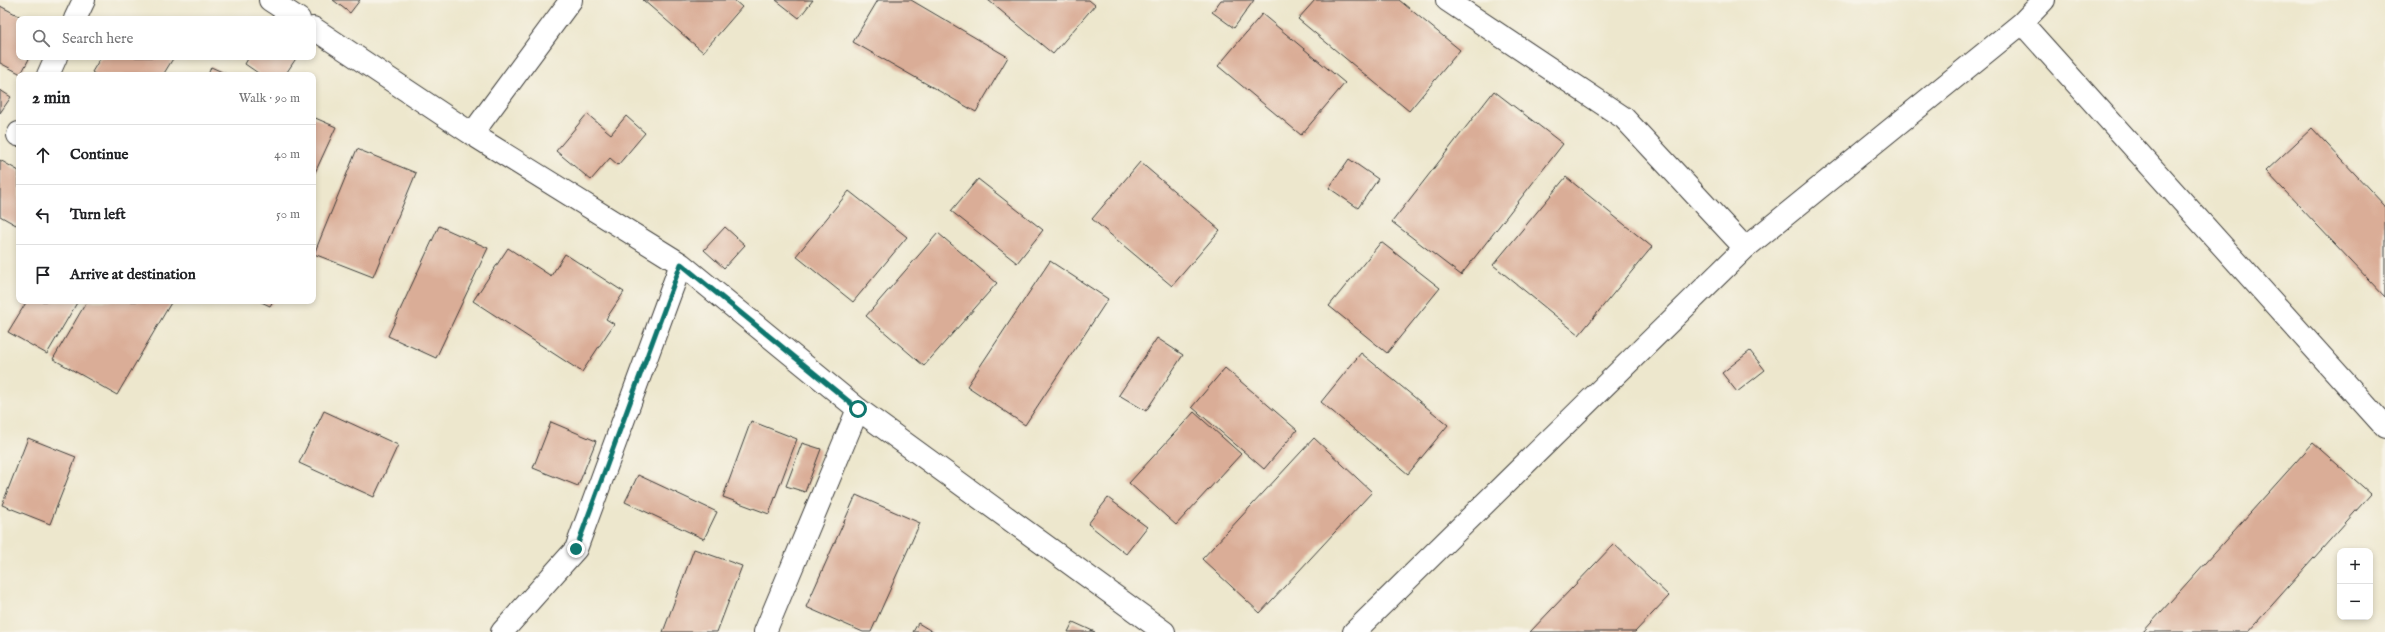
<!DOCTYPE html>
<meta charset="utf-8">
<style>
:root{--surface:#fff;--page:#f6f6f6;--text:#202124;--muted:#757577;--line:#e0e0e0}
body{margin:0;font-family:"IM FELL English",serif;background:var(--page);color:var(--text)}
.controls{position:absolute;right:12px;bottom:12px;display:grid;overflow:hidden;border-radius:8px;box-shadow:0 2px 6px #0003}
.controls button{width:36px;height:36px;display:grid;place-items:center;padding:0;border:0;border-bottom:1px solid var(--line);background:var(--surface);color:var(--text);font:20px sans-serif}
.stop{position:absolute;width:12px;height:12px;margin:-9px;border:3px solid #0f766e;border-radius:50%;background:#fff}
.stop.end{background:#0f766e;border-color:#fff;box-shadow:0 1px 4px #0008}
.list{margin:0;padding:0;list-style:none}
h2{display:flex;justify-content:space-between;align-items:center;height:52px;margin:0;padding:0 16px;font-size:17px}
h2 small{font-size:13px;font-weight:400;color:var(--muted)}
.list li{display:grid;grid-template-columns:26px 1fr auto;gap:12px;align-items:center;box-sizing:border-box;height:60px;padding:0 16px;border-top:1px solid var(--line)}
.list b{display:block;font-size:15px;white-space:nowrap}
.list em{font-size:13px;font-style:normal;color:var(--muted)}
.icon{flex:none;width:22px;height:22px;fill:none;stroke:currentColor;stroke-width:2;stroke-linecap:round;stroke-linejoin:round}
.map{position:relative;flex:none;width:2385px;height:632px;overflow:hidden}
.search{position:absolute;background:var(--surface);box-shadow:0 2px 6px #0003;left:16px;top:16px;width:300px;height:44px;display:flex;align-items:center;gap:10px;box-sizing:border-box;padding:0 14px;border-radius:8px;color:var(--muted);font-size:15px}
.panel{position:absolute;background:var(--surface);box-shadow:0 2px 6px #0003;left:16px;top:72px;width:300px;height:232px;border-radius:8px}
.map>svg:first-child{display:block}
.building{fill:#daad97}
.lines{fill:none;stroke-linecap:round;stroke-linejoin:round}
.minor-casing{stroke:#3b3a37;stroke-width:24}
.minor{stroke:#fff;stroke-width:22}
.route{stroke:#0f766e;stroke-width:5}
</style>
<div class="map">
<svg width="2385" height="632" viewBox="0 0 2385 632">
<rect width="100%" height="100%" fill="#f7f3e8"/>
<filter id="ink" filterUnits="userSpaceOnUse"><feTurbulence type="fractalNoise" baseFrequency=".025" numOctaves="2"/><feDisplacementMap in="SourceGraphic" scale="8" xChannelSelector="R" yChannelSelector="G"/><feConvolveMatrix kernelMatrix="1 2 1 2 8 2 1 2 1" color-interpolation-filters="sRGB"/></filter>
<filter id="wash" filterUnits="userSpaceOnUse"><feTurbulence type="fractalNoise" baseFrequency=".012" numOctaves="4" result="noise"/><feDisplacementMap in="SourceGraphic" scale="16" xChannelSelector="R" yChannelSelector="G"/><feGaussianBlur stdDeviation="0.9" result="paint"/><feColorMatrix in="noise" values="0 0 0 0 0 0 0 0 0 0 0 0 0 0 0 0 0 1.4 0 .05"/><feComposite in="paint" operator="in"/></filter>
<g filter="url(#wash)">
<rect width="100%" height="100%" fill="#ede7cd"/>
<g id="blocks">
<path class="building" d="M333 0H360L350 13Z
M643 0H734L742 7 703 52Z
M776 0H813L799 18Z
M878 0H911L1008 57 976 112 853 42Z
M988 0H1089L1095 5 1053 54Z
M1221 0H1254L1234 28 1212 12Z
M1315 0H1399L1460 50 1409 111 1298 19Z
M0 6 25 19H19V57H30L21 74 0 63Z
M1262 14 1345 83 1301 135 1218 66Z
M101 57H174L163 75H96L92 72Z
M249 57H297L285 75H261L245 64Z
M211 67 229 75H208Z
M0 90 11 97 0 113Z
M1494 91 1563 144 1461 275 1392 222Z
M587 114 611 134 626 116 645 133 618 165 610 158 591 180 556 151Z
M313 117 336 127 313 177Z
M2312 128 2385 206V297L2266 171Z
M357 149 416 173 373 277 314 254Z
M1349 159 1378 179 1358 208 1329 188Z
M0 160 19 171V221L16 225 0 216Z
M1140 162 1220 230 1172 286 1092 219Z
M1566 177 1652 247 1579 335 1493 265Z
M978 179 1043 230 1017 263 951 211Z
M849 191 907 237 853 302 796 256Z
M439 226 488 248 436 358 388 336Z
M725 227 745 245 724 268 704 250Z
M938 233 997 283 924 366 866 316Z
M1381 242 1440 288 1387 353 1329 306Z
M508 248 551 276 565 254 624 292 606 319 614 324 582 372 473 301Z
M1050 261 1108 299 1025 425 967 386Z
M27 301H78L47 354 8 332Z
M87 301H172L117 395 53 359Z
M259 301H273L270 306Z
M1157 338 1183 355 1146 411 1119 395Z
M1750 351 1765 370 1737 392 1722 373Z
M1361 353 1448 425 1408 474 1321 402Z
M1225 368 1297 430 1264 469 1192 407Z
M324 411 398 445 374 497 299 463Z
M1194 412 1241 454 1176 525 1129 483Z
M751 421 797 439 769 514 723 497Z
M551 422 596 441 578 486 533 468Z
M28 438 76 457 50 524 2 505Z
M1314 438 1372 492 1260 613 1202 559Z
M802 443 821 449 805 492 786 486Z
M2313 443 2371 494 2248 632H2143Z
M638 475 717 512 704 539 625 502Z
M856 495 920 523 871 632H863L806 607Z
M1108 498 1147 527 1126 554 1088 524Z
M1614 544 1669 596 1635 632H1530Z
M694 549 742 566 717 632H663Z
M1073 622 1095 632H1068Z
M918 623 933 632H913Z"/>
</g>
</g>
<g filter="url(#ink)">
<use href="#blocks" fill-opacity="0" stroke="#3b3a37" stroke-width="1"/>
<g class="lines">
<defs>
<path id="minor" d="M270 0 299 19
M1447 0 1624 118 1745 248
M75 19 84 0
M2022 23 2385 427
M313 28 472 134 681 264 858 409 1164 632
M48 75 56 57
M472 134 571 0
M18 135 19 133
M502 632 576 549 681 264
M765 632 858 409
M1354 632 1745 248 2022 23 2044 0"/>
</defs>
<use href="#minor" class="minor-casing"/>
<use href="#minor" class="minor"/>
</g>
</g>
<g class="lines" filter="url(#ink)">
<path class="route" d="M576 549 681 264 858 409"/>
</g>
</svg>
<div class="controls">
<button>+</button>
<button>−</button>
</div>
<div class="stop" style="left:858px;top:409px"></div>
<div class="stop end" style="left:576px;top:549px"></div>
<div class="search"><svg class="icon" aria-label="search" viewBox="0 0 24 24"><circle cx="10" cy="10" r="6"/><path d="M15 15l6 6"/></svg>Search here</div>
<section class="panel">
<h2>2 min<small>Walk · 90 m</small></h2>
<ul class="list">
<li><svg class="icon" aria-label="ahead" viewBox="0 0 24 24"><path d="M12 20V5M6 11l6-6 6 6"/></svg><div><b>Continue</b></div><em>40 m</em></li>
<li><svg class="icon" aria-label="left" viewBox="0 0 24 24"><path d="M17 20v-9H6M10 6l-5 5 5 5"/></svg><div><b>Turn left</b></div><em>50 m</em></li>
<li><svg class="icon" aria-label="arrive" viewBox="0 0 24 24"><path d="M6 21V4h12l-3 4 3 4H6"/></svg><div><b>Arrive at destination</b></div></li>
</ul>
</section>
</div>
